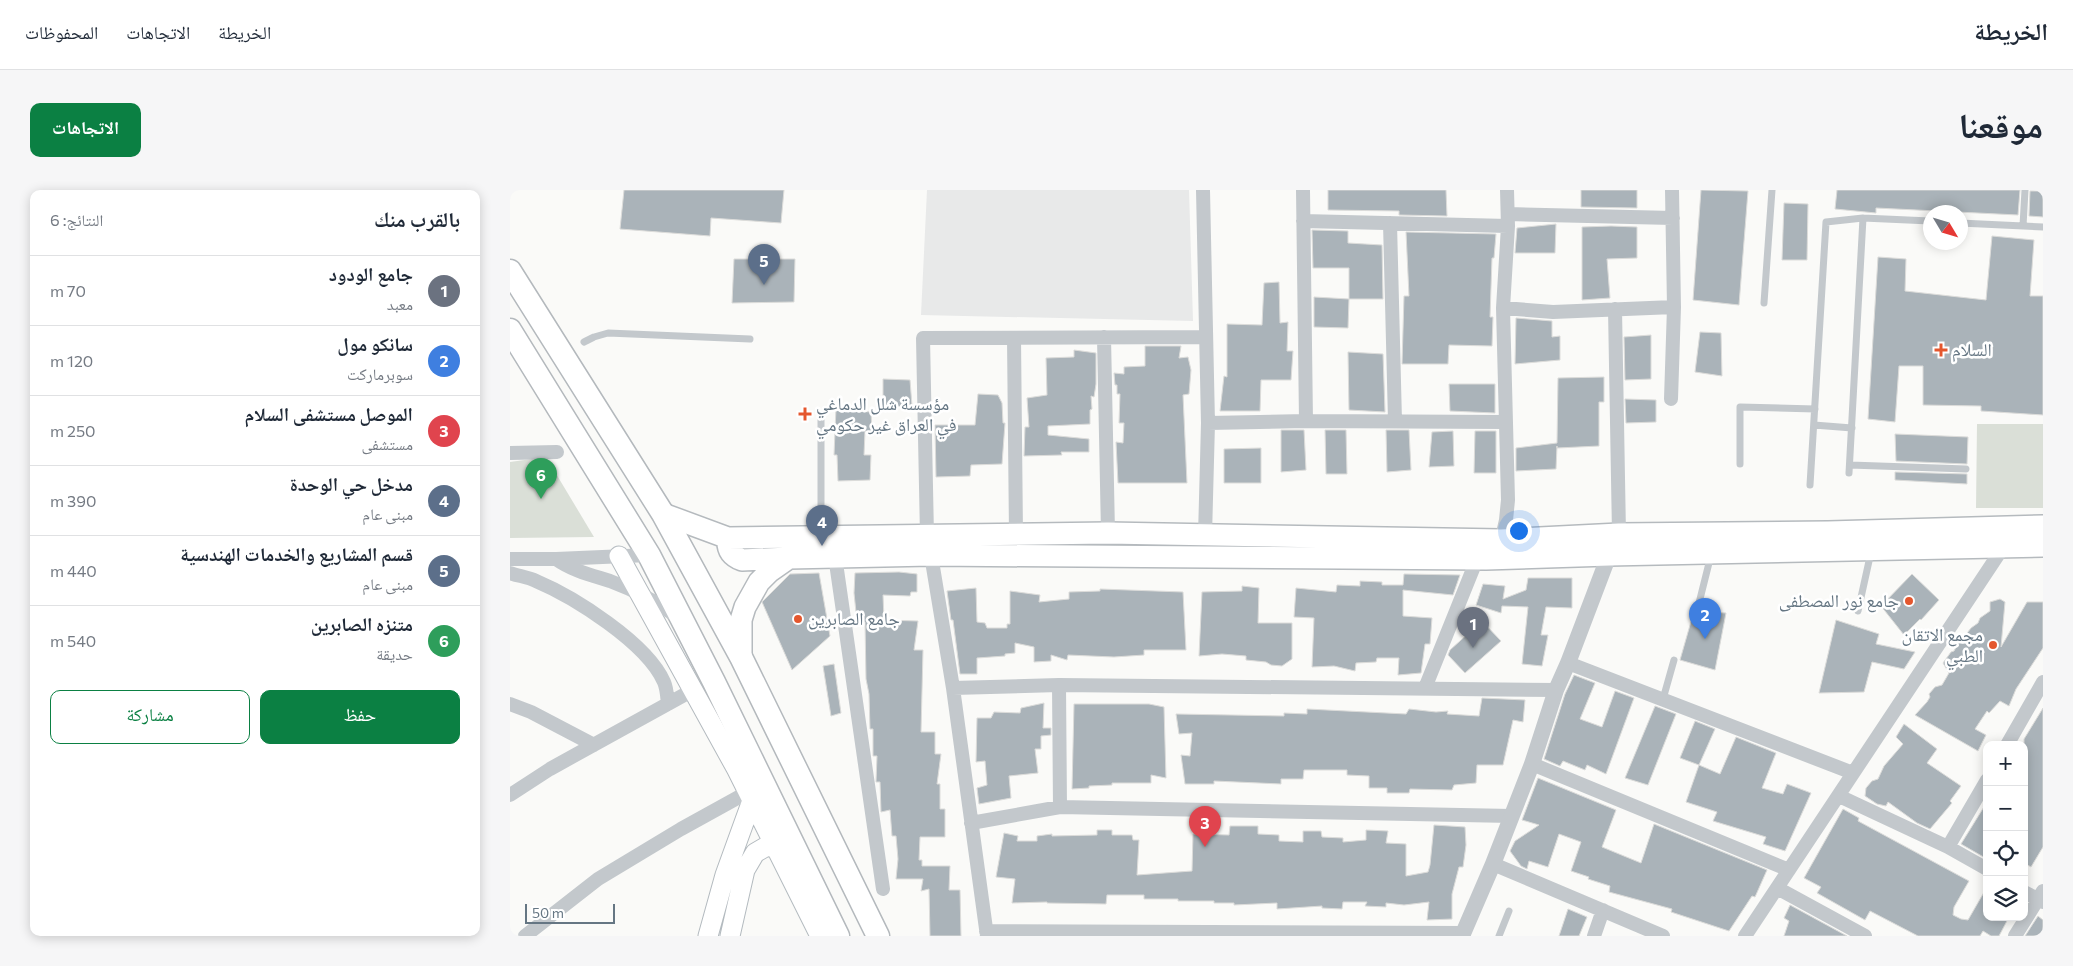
<!DOCTYPE html>
<html lang="ar">
<meta charset="utf-8">
<style>
:root{--surface:#fff;--page:#f6f6f7;--text:#1f2937;--muted:#747a83;--line:#e0e1e3;--accent:#0b8043}
body{margin:0;font-family:Commissioner,"Noto Naskh Arabic",sans-serif;background:var(--page);color:var(--text);direction:rtl}
.controls{position:absolute;right:15px;bottom:15px;display:grid;overflow:hidden;border-radius:10px;box-shadow:0 2px 12px #0003}
.controls button{width:45px;height:45px;display:grid;place-items:center;padding:0;border:0;border-bottom:1px solid var(--line);background:var(--surface);color:var(--text);font:25px sans-serif}
.compass{position:absolute;left:1413px;top:15px;width:45px;height:45px;border-radius:50%;background:var(--surface);box-shadow:0 2px 12px #0003;rotate:128deg}
.scale{position:absolute;left:15px;bottom:12px;width:90px;box-sizing:border-box;padding-left:5px;border:2px solid #657683;border-top:0;font-size:14px;line-height:18px;white-space:nowrap;color:#657683;-webkit-text-stroke:4px #fff;paint-order:stroke}
.you{position:absolute;left:1008px;top:340px;width:18px;height:18px;margin:-12px;border:4px solid #fff;border-radius:50%;background:#1a73e8;box-shadow:0 0 0 8px #1a73e833}
.badge{display:grid;place-items:center;width:32px;height:32px;border-radius:50%;background:var(--accent);color:#fff;font-size:16px;font-weight:700}
.pin{position:absolute;translate:-50% -41px;filter:drop-shadow(0 1px 2px #0008)}
.pin::after{content:'';position:absolute;top:26px;width:18px;height:15px;background:inherit;clip-path:polygon(0 0,100% 0,50% 100%)}
.list{margin:0;padding:0;list-style:none}
h2{display:flex;justify-content:space-between;align-items:center;height:65px;margin:0;padding:0 20px;font-size:21px}
h2 small{font-size:16px;font-weight:400;color:var(--muted)}
.list li{display:grid;grid-template-columns:32px 1fr auto;gap:15px;align-items:center;box-sizing:border-box;height:70px;padding:0 20px;border-top:1px solid var(--line)}
.list b{display:block;font-size:19px;white-space:nowrap}
.list p{margin:0;font-size:16px;white-space:nowrap;color:var(--muted)}
.list em{font-size:16px;font-style:normal;color:var(--muted)}
.actions{display:flex;gap:10px;padding:15px 20px}
.actions a{flex:1;padding:11px 0;border:1px solid var(--accent);border-radius:10px;text-align:center;font-size:18px;color:var(--accent)}
.actions .main{background:var(--accent);color:#fff}
.icon{flex:none;width:28px;height:28px;fill:none;stroke:currentColor;stroke-width:2;stroke-linecap:round;stroke-linejoin:round}
.map{position:relative;flex:none;width:1533px;height:746px;overflow:hidden;direction:ltr;border-radius:10px}
header{display:flex;align-items:center;gap:30px;box-sizing:border-box;height:70px;padding:0 25px;background:var(--surface);border-bottom:1px solid var(--line)}
header strong{font-size:24px}
nav{display:flex;gap:28px;margin-inline-start:auto;font-size:18px}
.intro{display:flex;align-items:center;justify-content:space-between;box-sizing:border-box;height:120px;padding:0 30px}
h1{margin:0;font-size:35px}
.button{padding:12px 22px;border-radius:10px;background:var(--accent);color:#fff;font-size:18px;font-weight:700}
main{display:flex;gap:30px;padding:0 30px}
aside{flex:1;background:var(--surface);border-radius:10px;box-shadow:0 2px 12px #0003}
.map>svg:first-child{display:block}
.built{fill:#e8e9e9}
.green{fill:#dadfd7}
.building{fill:#aab3b9;stroke:#dcdcda}
.lines{fill:none;stroke-linecap:round;stroke-linejoin:round}
.secondary-casing{stroke:#b3babf;stroke-width:21}
.primary-casing{stroke:#b5babe;stroke-width:24}
.trunk-casing{stroke:#b4b9bd;stroke-width:25}
.service{stroke:#c3c8cc;stroke-width:7}
.minor{stroke:#c3c8cc;stroke-width:14}
.tertiary{stroke:#c3c8cc;stroke-width:16}
.secondary{stroke:#fff;stroke-width:19}
.primary{stroke:#fff;stroke-width:21}
.trunk{stroke:#fff;stroke-width:22}
.poi-dot{fill:#e4572e;stroke:#fff;stroke-width:2}
.labels{text-anchor:middle;stroke-width:5;stroke-linejoin:round;paint-order:stroke}
.poi-label{font-size:18px;fill:#657683;stroke:#fff;text-anchor:start}
</style>
<header>
<strong>الخريطة</strong>
<nav><a>الخريطة</a><a>الاتجاهات</a><a>المحفوظات</a></nav>
</header>
<div class="intro"><h1>موقعنا</h1><a class="button">الاتجاهات</a></div>
<main>
<div class="map">
<svg width="1533" height="746" viewBox="0 0 1533 746">
<rect width="100%" height="100%" fill="#fafaf8"/>
<path class="built" d="M417 0H679L683 131 411 125Z"/>
<path class="green" d="M1467 234H1533V318H1466Z
M36 267 84 347 0 348V272Z"/>
<path class="building" d="M114 0H274L271 33 201 28 200 46 110 39Z
M818 0H936L937 26 889 25V21L818 20Z
M1071 0H1127V18L1071 17Z
M1191 0 1238 1 1229 115 1183 110Z
M1327 0H1510L1508 25 1366 18V23L1325 19Z
M1520 1H1533V27L1519 26Z
M1274 13 1298 14 1297 70H1272Z
M1046 34 1045 63H1005L1007 38Z
M1101 36 1127 37V68L1097 69 1100 108 1072 110V37Z
M802 40 838 41V53L872 55 873 109H839V78H803Z
M896 42 986 44 984 68H982L980 127H983L982 156 939 155 938 174H892L894 106H899Z
M1482 46 1524 50 1520 106H1533V225L1471 221V216L1413 215V176H1389L1385 232 1358 229 1368 67 1396 69 1395 101 1476 110Z
M224 69H285L284 112 222 113Z
M769 92 770 133 778 132 777 161H783L781 190H751L750 221H710L714 186 717 187V134L752 135 754 93Z
M804 107 839 109 838 138 804 137Z
M1006 128 1042 131V147L1050 146V170L1005 174Z
M1190 142 1211 143 1212 186 1185 182Z
M1141 145V189L1115 190 1114 147Z
M635 156H671L669 168 678 167 681 180 679 204 673 205 677 293H608L606 252 613 253 614 233H609L610 204H607V195H605L604 183 614 184V177L635 176Z
M564 160 586 163V194L584 207 581 206 582 219 580 220V234L538 236V245L579 249V262H551L552 265 514 266 515 237H519L517 208 537 205 536 168 564 167Z
M838 162 873 164 875 222 839 220Z
M1094 187V212H1089V256L1047 258V256L1046 279 1006 281V258L1047 253 1048 188Z
M373 189 400 190 402 216 373 217Z
M939 194H985V223L940 221Z
M468 204 488 205 492 213 493 233H495L492 274 461 275 460 286 426 287 425 235H465Z
M1115 209 1146 210V232L1116 233Z
M346 217V221L361 222 362 242 355 241 354 265H361L360 290 328 291 327 265H324L326 218Z
M771 240H794L796 280 771 282Z
M815 240H836L837 284H816Z
M876 240H899L901 280 877 282Z
M943 241 944 276 919 277 922 242Z
M965 241H986V283H964Z
M1385 244 1458 247 1457 274 1386 271Z
M751 258V293H714V259Z
M1385 282 1457 284V294L1385 290Z
M389 382 407 384V402H401L400 406 373 405 374 430 408 431 404 460H413L411 542H425V564H431L427 594H430V619H435V647H410L409 670H412V676H440L439 700H450L451 746H420L419 699 411 701 413 689H386L388 669 386 646H382L380 620 371 622 370 592H366L367 566H363V539H360L359 504 356 489 355 432H347L344 403 345 383Z
M309 383 320 446 282 480 252 412 280 384Z
M894 384 950 385 943 405 893 400V426L922 428 920 454H915L911 483 888 485 889 468H867L866 472 846 473 845 481 824 476 802 477 804 428 784 427 786 398 826 402 827 395 850 396V391L872 392V395H893Z
M1402 384 1429 410 1411 430 1410 429 1394 445 1371 416Z
M1018 388H1062V418L1036 417 1031 445H1038L1032 476 1012 474 1018 417 992 416 991 423 966 415 973 394 995 396 993 409 1016 400Z
M732 396 749 398 748 433H782V469L772 476 761 475 756 472 736 470V466L712 464 689 466 692 402 732 401Z
M466 398 467 432 475 433 477 438H497V434H500V401L530 405 529 412 559 409V402L590 401V399L673 402 676 460H634V465L604 467 558 465 557 470 541 465V471L524 472V457L505 453V463L495 464V466L467 468V484H450L443 430H441L437 401Z
M1490 409 1495 412 1491 457 1517 412H1533V458L1506 499 1499 516 1490 511 1479 523 1477 521 1465 539 1476 545 1468 561 1405 525 1417 512 1420 507 1419 504 1425 497 1432 495 1439 483 1433 473 1441 462 1444 461 1452 445 1454 447 1461 438 1468 433 1470 428 1480 421V412Z
M1184 421 1216 423 1205 480 1170 470Z
M1326 430 1369 444 1366 454 1405 462 1394 479 1362 472 1354 502 1309 503Z
M972 431 991 451 955 483 938 465 940 460Z
M324 474 331 523 321 526 313 476Z
M1064 485 1085 493 1070 529 1092 537 1105 501 1124 508 1096 584 1077 575 1075 580 1053 571 1050 576 1034 569 1055 504Z
M972 508 1015 510 1013 532 1003 530 993 575H967L966 593 944 595 942 600 900 599 899 603H877V598H859V586L837 585V580H794L793 589H771V594L704 591V594H675L671 565 680 566 682 543 669 544 666 524 774 526V523L797 524V519L896 524 899 519 926 522 938 521 937 524 969 526Z
M534 513 533 538H541V545L531 546V559H525L528 583 499 586 501 608 469 614 467 598 477 595 475 571 466 572 467 528H481L484 522 510 523 511 518Z
M564 514H639L654 517 656 588 641 585V593H602V595L579 596V598L562 599Z
M1145 516 1166 524 1138 595 1115 588Z
M1533 518V657L1521 677 1514 673V549Z
M1185 531 1205 539 1189 575 1170 568Z
M1394 534 1427 559 1417 573 1451 596 1440 611 1442 613 1420 639 1407 633 1378 612 1376 616 1367 614 1355 606 1356 598 1362 591 1368 589 1374 576 1393 554 1386 547Z
M1226 547 1266 563 1252 598 1273 604 1277 594 1301 603 1275 661 1253 654 1256 647 1203 631 1207 622 1176 612 1189 575 1210 584Z
M1028 588 1106 620 1092 657 1131 673 1144 634 1257 680 1245 707 1242 706 1219 741 1161 722 1162 719 1099 702 1100 696 1078 689 1079 687 1061 681 1071 652 1049 644 1038 677 1019 671 1017 679 1011 676 1000 661 1005 651 1029 635 1012 630Z
M1477 612V669L1451 654Z
M1333 619 1349 628 1348 631 1459 691 1444 717 1443 725 1451 729 1458 730 1477 697V727H1499L1489 746H1481L1473 741 1470 746H1408L1360 721 1355 730 1307 703 1311 697 1294 688Z
M924 635 955 637 956 655 953 677H949L942 704V729L917 730 919 712 894 715 876 713V717L855 716 857 712H833L832 719 812 718V716L767 719V713L724 715V713H704V711H668V709H634V705H597L596 714 537 713V712L502 713 505 689 486 687 494 643 508 646 507 651H527V646L542 644V646L587 645V640H602V645H622L623 650H629L627 685 682 681 683 644 719 645 720 636H748V644L769 645V651L793 652V641H811L812 647 833 648V652L856 650V640L878 641 876 653 896 654V686L918 682 920 675Z
M1280 715 1337 746H1274L1279 731 1274 728Z
M1058 719 1077 727 1069 746H1049Z
M1528 726 1533 730V746H1515Z"/>
<g class="lines">
<defs>
<path id="secondary" d="M109 366 227 580 310 746
M198 746 215 685 244 605
M220 746 235 680 245 663 257 656 267 659 274 665"/>
<path id="primary" d="M153 324 218 348 598 343 991 350 1109 344 1318 342 1533 336
M218 348C217 359 221 366 232 370L279 368
M231 467V430L235 417 249 392 259 382 279 368 421 365 976 369 1099 365 1533 356"/>
<path id="trunk" d="M0 81 153 324 231 467 368 746
M0 140 139 365 204 492 328 746"/>
</defs>
<use href="#secondary" class="secondary-casing"/>
<use href="#primary" class="primary-casing"/>
<use href="#trunk" class="trunk-casing"/>
<path class="service" d="M1450 33 1533 37
M1513 36 1515 0
M1254 113 1262 0
M74 152 84 147 98 143 240 149
M311 226V346
M1304 235 1342 238
M1230 274V217L1305 219
M1340 275 1456 279
M1339 283 1353 28 1420 31
M1300 295 1316 32 1353 28
M1189 413 1201 365
M1348 421 1361 362
M1153 509 1164 470
M989 746 999 721"/>
<path class="minor" d="M693 0 698 233 695 346
M793 0 796 231
M998 24 1163 28
M793 31 998 36
M880 33 885 231
M993 118 1043 122 1164 117
M1105 119 1109 344
M594 147 598 343
M504 148 506 345
M1161 209 1164 117 1162 0
M698 233 796 231 996 232
M0 263 47 262
M417 346 413 148 696 147
M990 356 996 330 998 310 993 118 998 36 997 0
M421 365 443 498 477 746
M325 366 373 699
M0 369H46L139 365
M46 369C63 381 81 385 100 391 124 400 146 411 166 426
M0 383C8 386 18 387 26 391 64 407 137 453 154 492 157 499 157 506 158 514
M1058 473 1343 583
M549 495 550 617
M443 498 549 495 1046 500
M915 498 967 369
M0 514 21 522 84 555
M1497 555 1533 492
M1022 574 1279 680
M0 605 40 579 183 500
M1329 606 1438 657 1477 679
M461 633 550 617 1002 626
M1438 657 1477 590
M983 674 1153 746
M1267 698 1355 746
M1514 702 1533 712
M476 741 954 743
M15 746 88 689 171 639 238 602
M1084 746 1093 720
M1235 746 1494 356
M1505 746 1533 701"/>
<path class="tertiary" d="M952 746 983 674 1022 574 1046 500 1058 473 1099 365"/>
<use href="#secondary" class="secondary"/>
<use href="#primary" class="primary"/>
<use href="#trunk" class="trunk"/>
</g>
<g class="poi-dot">
<path d="M1428.5 152.5h5v5h5v5h-5v5h-5v-5h-5v-5h5z"/>
<path d="M292.5 216.5h5v5h5v5h-5v5h-5v-5h-5v-5h5z"/>
<circle cx="1399" cy="411" r="5"/>
<circle cx="288" cy="429" r="5"/>
<circle cx="1483" cy="455" r="5"/>
</g>
<g class="labels">
<g class="poi-label">
<text x="1442" y="166">السلام</text>
<text x="306" y="220">مؤسسة شلل الدماغي<tspan x="306" dy="21">في العراق غير حكومي</tspan></text>
<text x="1389" y="417" text-anchor="end">جامع نور المصطفى</text>
<text x="298" y="435">جامع الصابرين</text>
<text x="1473" y="451" text-anchor="end">مجمع الاتقان<tspan x="1473" dy="21">الطبي</tspan></text>
</g>
</g>
</svg>
<div class="controls">
<button>+</button>
<button>−</button>
<button><svg class="icon" aria-label="locate" viewBox="0 0 24 24"><circle cx="12" cy="12" r="6"/><path d="M12 2v4M12 18v4M2 12h4M18 12h4"/></svg></button>
<button><svg class="icon" aria-label="layers" viewBox="0 0 24 24"><path d="M12 4l9 5-9 5-9-5zM3 14l9 5 9-5"/></svg></button>
</div>
<svg class="compass" viewBox="-18 -18 36 36"><path d="M0-13l5 13h-10z" fill="#e53935"/><path d="M0 13l5-13h-10z" fill="#747a83"/></svg>
<div class="scale">50 m</div>
<div class="you"></div>
<div class="pin badge" style="left:963px;top:458px;background:#6b7280">1</div>
<div class="pin badge" style="left:1195px;top:449px;background:#3f7fe0">2</div>
<div class="pin badge" style="left:695px;top:657px;background:#e0444e">3</div>
<div class="pin badge" style="left:312px;top:356px;background:#5c6f8a">4</div>
<div class="pin badge" style="left:254px;top:95px;background:#5c6f8a">5</div>
<div class="pin badge" style="left:31px;top:309px;background:#2e9e5b">6</div>
</div>
<aside>
<h2>بالقرب منك<small>النتائج: 6</small></h2>
<ul class="list">
<li><span class="badge" style="background:#6b7280">1</span><div><b>جامع الودود</b><p>معبد</p></div><em>70 m</em></li>
<li><span class="badge" style="background:#3f7fe0">2</span><div><b>سانكو مول</b><p>سوبرماركت</p></div><em>120 m</em></li>
<li><span class="badge" style="background:#e0444e">3</span><div><b>الموصل مستشفى السلام</b><p>مستشفى</p></div><em>250 m</em></li>
<li><span class="badge" style="background:#5c6f8a">4</span><div><b>مدخل حي الوحدة</b><p>مبنى عام</p></div><em>390 m</em></li>
<li><span class="badge" style="background:#5c6f8a">5</span><div><b>قسم المشاريع والخدمات الهندسية</b><p>مبنى عام</p></div><em>440 m</em></li>
<li><span class="badge" style="background:#2e9e5b">6</span><div><b>متنزه الصابرين</b><p>حديقة</p></div><em>540 m</em></li>
</ul>
<div class="actions"><a class="main">حفظ</a><a>مشاركة</a></div>
</aside>
</main>
